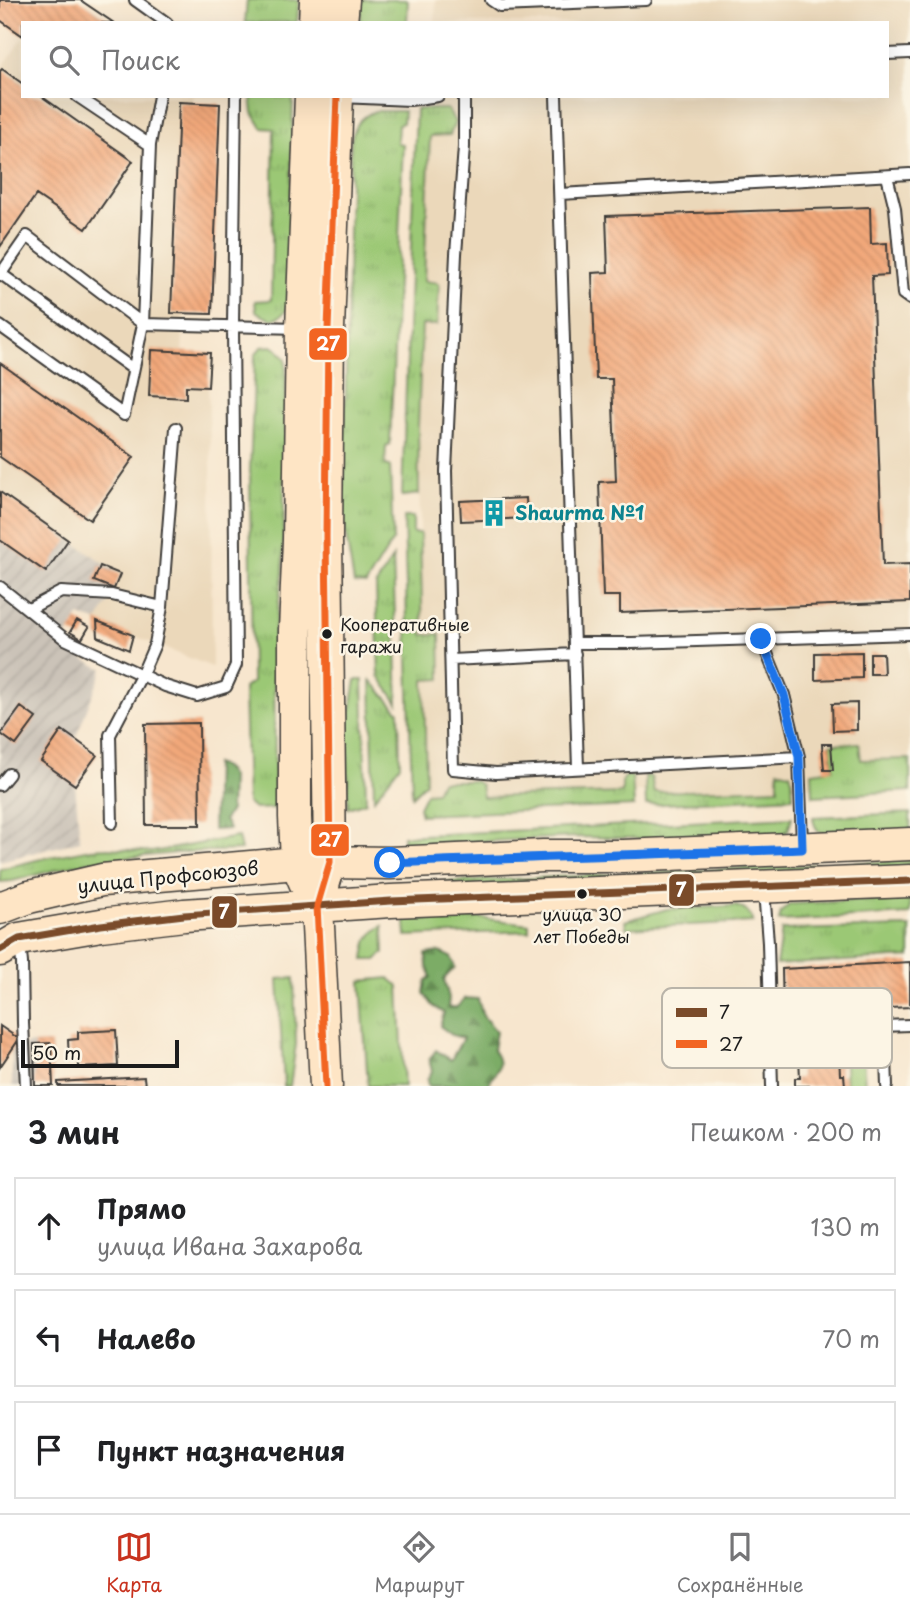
<!DOCTYPE html>
<html lang="ru">
<meta charset="utf-8">
<style>
:root{--surface:#fff;--page:#f2f2f2;--text:#202124;--muted:#757577;--line:#e0e0e0;--accent:#c8321e}
body{margin:0;font-family:"Playpen Sans",sans-serif;background:var(--page);color:var(--text)}
.scale{position:absolute;left:21px;bottom:18px;width:158px;box-sizing:border-box;padding-left:7px;border:4px solid #1c1c1c;border-top:0;font-size:19px;line-height:24px;white-space:nowrap;color:#1c1c1c;-webkit-text-stroke:5px #fcf5e5;paint-order:stroke}
.stop{position:absolute;width:21px;height:21px;margin:-16px;border:5px solid #1a73e8;border-radius:50%;background:#fff}
.stop.end{background:#1a73e8;border-color:#fff;box-shadow:0 2px 7px #0008}
.list{margin:0;padding:0;list-style:none}
h2{display:flex;justify-content:space-between;align-items:center;height:91px;margin:0;padding:0 28px;font-size:30px}
h2 small{font-size:23px;font-weight:400;color:var(--muted)}
.list li{display:grid;grid-template-columns:46px 1fr auto;gap:21px;align-items:center;box-sizing:border-box;height:98px;margin:0 14px 14px;padding:0 14px;border:2px solid var(--line);border-radius:0px}
.list b{display:block;font-size:26px;white-space:nowrap}
.list p{margin:0;font-size:23px;white-space:nowrap;color:var(--muted)}
.list em{font-size:23px;font-style:normal;color:var(--muted)}
.icon{flex:none;width:38px;height:38px;fill:none;stroke:currentColor;stroke-width:2;stroke-linecap:round;stroke-linejoin:round}
.map{position:relative;flex:none;width:910px;height:1086px;overflow:hidden}
.search{position:absolute;background:var(--surface);box-shadow:0 7px 28px #0002;left:21px;right:21px;top:21px;height:77px;display:flex;align-items:center;gap:18px;box-sizing:border-box;padding:0 24px;border-radius:0px;color:var(--muted);font-size:26px}
.sheet{height:427px;background:var(--surface)}
nav{display:flex;justify-content:space-around;align-items:center;box-sizing:border-box;height:98px;border-top:2px solid var(--line);background:var(--surface);font-size:19px;color:var(--muted)}
nav a{display:grid;justify-items:center;gap:4px}
nav .on{color:var(--accent)}
.map>svg:first-child{display:block}
.built{fill:#ebd8ba}
.industrial{fill:url(#industrial-furrows)}
.grass{fill:url(#grass-tufts);stroke:#5c7248;stroke-width:2}
.forest{fill:url(#forest-firs);stroke:#4c6441;stroke-width:2}
.building{fill:url(#building-back-hatch)}
.lines{fill:none;stroke-linecap:round;stroke-linejoin:round}
.lane-casing{stroke:#3d3a37;stroke-width:14}
.secondary-casing{stroke:#3d3a37;stroke-width:35}
.lane{stroke:#fff;stroke-width:10}
.secondary{stroke:#fee5c5;stroke-width:32}
.bus-1-casing{stroke:#fcf5e5;stroke-width:12}
.bus-2-casing{stroke:#fcf5e5;stroke-width:12}
.bus-1{stroke:#7a4b2a;stroke-width:7}
.bus-2{stroke:#f26522;stroke-width:7}
.route{stroke:#1a73e8;stroke-width:9}
.bus-dot{fill:#1c1c1c;stroke:#fcf5e5;stroke-width:2.5}
.labels{text-anchor:middle;stroke-width:5;stroke-linejoin:round;paint-order:stroke}
.bus-label{font-size:17px;fill:#1c1c1c;stroke:#fcf5e5;text-anchor:start}
.culture-label{font-size:19px;font-weight:bold;fill:#0d838f;stroke:#fcf5e5;text-anchor:start}
.street-label{font-size:19px;fill:#1c1c1c;stroke:#fcf5e5}
.key{fill:#fcf5e5;stroke:#b9b4a9;stroke-width:2}
.key-label{font-size:19px;fill:#1c1c1c}
.line-badge{stroke:#fcf5e5;stroke-width:2.5}
.badge-label{font-size:19px;text-anchor:middle;font-weight:bold;fill:#fff}
</style>
<div class="map">
<svg width="910" height="1086" viewBox="0 0 910 1086">
<defs>
<pattern id="industrial-furrows" width="10" height="10" patternUnits="userSpaceOnUse" patternTransform="scale(1.75)"><rect width="10" height="10" fill="#cbc3b8"/><path d="M-1 1l2-2M0 10L10 0M9 11l2-2" fill="none" stroke="#aea79e"/></pattern>
<pattern id="grass-tufts" width="24" height="20" patternUnits="userSpaceOnUse" patternTransform="scale(1.75)"><rect width="24" height="20" fill="#9bc875"/><path d="M3 7l-1-3M5 7V3M7 7l1-3M15 17l-1-3M17 17v-4M19 17l1-3" fill="none" stroke="#85ab65"/></pattern>
<pattern id="forest-firs" width="22" height="20" patternUnits="userSpaceOnUse" patternTransform="scale(1.75)"><rect width="22" height="20" fill="#7cac66"/><path d="M5 1l3.5 6h-7zM16 11l3.5 6h-7z" fill="#658b53"/></pattern>
<pattern id="building-back-hatch" width="6" height="6" patternUnits="userSpaceOnUse" patternTransform="scale(1.75)"><rect width="6" height="6" fill="#f2a87a"/><path d="M-1 5l2 2M0 0l6 6M5-1l2 2" fill="none" stroke="#cf9069"/></pattern>
</defs>
<rect width="100%" height="100%" fill="#fcf5e5"/>
<filter id="ink" filterUnits="userSpaceOnUse"><feTurbulence type="fractalNoise" baseFrequency=".0143" numOctaves="2"/><feDisplacementMap in="SourceGraphic" scale="14" xChannelSelector="R" yChannelSelector="G"/><feConvolveMatrix kernelMatrix="1 2 1 2 8 2 1 2 1" color-interpolation-filters="sRGB"/></filter>
<filter id="wash" filterUnits="userSpaceOnUse"><feTurbulence type="fractalNoise" baseFrequency=".00686" numOctaves="4" result="noise"/><feDisplacementMap in="SourceGraphic" scale="28" xChannelSelector="R" yChannelSelector="G"/><feGaussianBlur stdDeviation="1.57" result="paint"/><feColorMatrix in="noise" values="0 0 0 0 0 0 0 0 0 0 0 0 0 0 0 0 0 1.4 0 .05"/><feComposite in="paint" operator="in"/></filter>
<g filter="url(#wash)">
<rect width="100%" height="100%" fill="#f7e6ce"/>
<path class="built" d="M436 0H910V783L426 799 418 426 432 96H887V23H435Z
M23 37V96H193V103H179L171 312 184 313 182 352 152 350 186 397V386L208 387 211 462 212 667 97 621 111 599 119 574 0 492V71Z"/>
<path class="industrial" d="M0 492 120 574 111 599 97 621 79 616 60 647 103 669 75 739 97 755 75 785 80 841 0 861Z
M51 1043 53 1086H12V1050L15 1045Z"/>
<path class="grass" d="M247 0H299L297 22 245 23Z
M362 0H408L407 23H360Z
M251 96H293L288 308C277 323 269 321 256 311L255 301 271 300 274 129 262 128 253 113Z
M416 109H447L455 122 450 135 430 136 424 281 439 283 437 325H422L418 426 419 494 402 496Z
M375 111H404L403 123 398 124 397 143 403 144 390 444 386 446 385 465 390 466 393 540 366 584 354 583 343 518 351 141C354 126 360 117 375 111Z
M272 346 278 350 286 359 283 573 274 634 275 808 254 809 247 803 244 688 252 682 250 470 255 356 261 347Z
M404 517H413V533H420L423 635 440 634 441 679 424 680 426 782 412 796Z
M393 557 398 703 379 676 376 585Z
M356 680H363L366 802 348 808 347 731Z
M371 680 399 712 400 765 374 799Z
M859 743 861 760 910 759V791L813 796 812 772 833 769 831 744Z
M778 770 790 773 792 780 793 797 646 805 645 775 651 777 654 792 778 788Z
M632 775 634 806 421 815 419 807 426 793 436 792 441 781H475L481 785 483 797 622 793V782L625 777Z
M910 813V832L826 836C817 831 814 827 813 817Z
M792 817 788 831 779 837 663 842 630 838 577 837 403 845V836Z
M238 837 241 850 187 852 91 861 12 881 0 882V869L45 858 91 849 109 848 152 852Z
M910 860V869L403 893V884Z
M910 898V914L779 921 781 912 790 904Z
M736 906C745 909 749 912 753 922L626 928 625 921 667 909Z
M472 917 529 924V931L406 936 405 919Z
M383 926 384 953 376 960H364C366 942 367 935 383 926Z
M910 927V957L776 965 782 930Z
M294 978 296 1044 290 1086H284L278 979Z
M389 978 399 986 404 1086H368L361 981Z
M844 1048H855L863 1055 865 1086H846Z"/>
<path class="forest" d="M215 764 225 768 231 777 230 810 224 820 229 829 213 830Z
M439 952 451 957 455 967 444 979 449 998 448 1007H457L465 998 478 999 483 1016 496 1031 493 1050C505 1066 495 1071 488 1086H428L427 1080 432 1071 429 1060 436 1050 451 1060 463 1038 452 1035 440 1026 444 1013 433 1006 424 993 426 981 431 977 427 966 426 954Z"/>
<g id="blocks">
<path class="building" d="M0 0H80L114 23H23V36L0 20Z
M2 69 23 84V96H41L133 161 86 229 36 195 0 247V71Z
M179 102 220 104 212 314 171 313Z
M870 207 871 244 887 243 888 275 872 276 883 565 910 564V602L620 613V596H603L599 482 616 481 612 379H596L592 273 608 272 606 216Z
M151 350 210 353 208 387 186 386V398L149 396Z
M0 363 134 457 90 520 0 457Z
M0 492 68 540 46 572 0 540Z
M526 498 527 518 461 521 460 501Z
M100 566 120 574 114 589 94 581Z
M77 620 89 627 82 639 70 632Z
M97 621 133 635 129 650 98 637Z
M862 652V678L815 680V653Z
M870 653H883L884 674H870Z
M857 703V730L833 731 832 704Z
M21 707 36 718 16 745 1 734Z
M199 723 200 825H146L145 724Z
M62 730 97 755 75 785 41 761Z
M822 744H831L833 770H824Z
M910 962V1007L783 1013 782 969Z
M0 1026 19 1039 0 1067Z
M116 1030 118 1066 79 1068V1060H69L68 1040 78 1039V1032Z
M51 1043 53 1086H35L34 1044Z
M839 1055 840 1075H844L845 1086H795V1078H800L799 1057Z
M144 1077 145 1086H58V1082Z"/>
</g>
</g>
<g filter="url(#ink)">
<use href="#blocks" fill-opacity="0" stroke="#3d3a37" stroke-width="2"/>
<g class="lines">
<defs>
<path id="lane" d="M135 0 167 23
M491 0 500 6 646 0
M887 54 910 53
M77 96 150 145
M464 96V147L456 254 446 471 453 769 496 773 799 757
M556 96 578 768
M340 97 410 100 438 96
M887 176 895 208 903 294 910 299
M560 194 910 174
M1 274 133 369
M0 275 27 236 143 324 299 328
M0 326 124 415 143 324 150 145 159 96
M0 587 65 639 165 686 197 696 226 687 236 665 233 326 236 96
M29 609 61 592 112 595 162 607
M761 639 910 634
M574 643H632L761 639 784 695 799 757 802 845
M451 660 575 654
M0 785 9 774
M112 823 110 735 142 674 155 644 162 607 176 428
M764 890 768 943 772 1086
M20 942 22 963 23 1023 26 1086
M885 1027 887 1086
M770 1030 910 1025"/>
<path id="secondary" d="M315 23 316 0
M341 23 343 0
M305 882 297 863 295 817V630L299 540 302 328 311 96
M0 908 29 897 102 880 297 863 330 862 390 863 543 856H623L910 844
M0 950 19 939 101 925 184 915 391 901 910 881
M326 1086 317 906 330 862 326 537 328 329 337 96"/>
</defs>
<use href="#lane" class="lane-casing"/>
<use href="#secondary" class="secondary-casing"/>
<use href="#lane" class="lane"/>
<use href="#secondary" class="secondary"/>
<defs>
<path id="bus-1" d="M0 950 19 939 101 925 184 915 391 901 910 881"/>
<path id="bus-2" d="M326 1086 317 906 330 862 326 537 328 329 337 96"/>
</defs>
<use href="#bus-1" class="bus-1-casing"/>
<use href="#bus-2" class="bus-2-casing"/>
<use href="#bus-1" class="bus-1"/>
<use href="#bus-2" class="bus-2"/>
</g>
</g>
<g class="lines" filter="url(#ink)">
<path class="route" d="M390 863C528 857 665 854 802 849L799 757 784 695 761 639"/>
</g>
<defs>
<symbol id="building-bare" viewBox="-9 -9 18 18"><path d="M-4-6H4V6H1V3H-1V6H-4ZM-2.5-4.3h1.7v1.8h-1.7ZM.8-4.3h1.7v1.8H.8ZM-2.5-1h1.7V.8h-1.7ZM.8-1h1.7V.8H.8Z" fill="#0f9aa8" stroke="#fcf5e5" stroke-width="2.5" paint-order="stroke"/></symbol>
</defs>
<g fill-rule="evenodd">
<use href="#building-bare" x="475" y="494" width="38" height="38"/>
</g>
<g class="bus-dot">
<circle cx="327" cy="634" r="6"/>
<circle cx="582" cy="894" r="6"/>
</g>
<g class="labels">
<g class="bus-label">
<text x="340" y="631">Кооперативные<tspan x="340" dy="22">гаражи</tspan></text>
<text x="582" y="921" text-anchor="middle">улица 30<tspan x="582" dy="22">лет Победы</tspan></text>
</g>
<g class="culture-label">
<text x="515" y="520">Shaurma №1</text>
</g>
<g class="street-label">
<text transform="translate(168 877) rotate(-6)" y="7">улица Профсоюзов</text>
</g>
</g>
<rect x="662" y="988" width="230" height="80" rx="10" class="key"/>
<rect x="676" y="1008" width="31" height="9" fill="#7a4b2a"/>
<rect x="676" y="1040" width="31" height="8" fill="#f26522"/>
<g class="key-label">
<text x="719" y="1019">7</text>
<text x="719" y="1051">27</text>
</g>
<g class="line-badge">
<rect x="308" y="327" width="40" height="34" rx="7" fill="#f26522"/>
<rect x="310" y="823" width="40" height="34" rx="7" fill="#f26522"/>
<rect x="668" y="873" width="27" height="34" rx="7" fill="#7a4b2a"/>
<rect x="211" y="895" width="27" height="34" rx="7" fill="#7a4b2a"/>
</g>
<g class="badge-label">
<text x="328" y="351">27</text>
<text x="330" y="847">27</text>
<text x="681" y="897">7</text>
<text x="224" y="919">7</text>
</g>
</svg>
<div class="scale">50 m</div>
<div class="stop" style="left:390px;top:863px"></div>
<div class="stop end" style="left:761px;top:639px"></div>
<div class="search"><svg class="icon" aria-label="search" viewBox="0 0 24 24"><circle cx="10" cy="10" r="6"/><path d="M15 15l6 6"/></svg>Поиск</div>
</div>
<section class="sheet">
<h2>3 мин<small>Пешком · 200 m</small></h2>
<ul class="list">
<li><svg class="icon" aria-label="ahead" viewBox="0 0 24 24"><path d="M12 20V5M6 11l6-6 6 6"/></svg><div><b>Прямо</b><p>улица Ивана Захарова</p></div><em>130 m</em></li>
<li><svg class="icon" aria-label="left" viewBox="0 0 24 24"><path d="M17 20v-9H6M10 6l-5 5 5 5"/></svg><div><b>Налево</b></div><em>70 m</em></li>
<li><svg class="icon" aria-label="arrive" viewBox="0 0 24 24"><path d="M6 21V4h12l-3 4 3 4H6"/></svg><div><b>Пункт назначения</b></div></li>
</ul>
</section>
<nav>
<a class="on"><svg class="icon" aria-label="map" viewBox="0 0 24 24"><path d="M3 6l6-2 6 2 6-2v14l-6 2-6-2-6 2zM9 4v14M15 6v14"/></svg>Карта</a>
<a><svg class="icon" aria-label="directions" viewBox="0 0 24 24"><path d="M12 3l9 9-9 9-9-9zM9 14v-3h6M13 9l2 2-2 2"/></svg>Маршрут</a>
<a><svg class="icon" aria-label="saved" viewBox="0 0 24 24"><path d="M7 4h10v16l-5-4-5 4z"/></svg>Сохранённые</a>
</nav>
